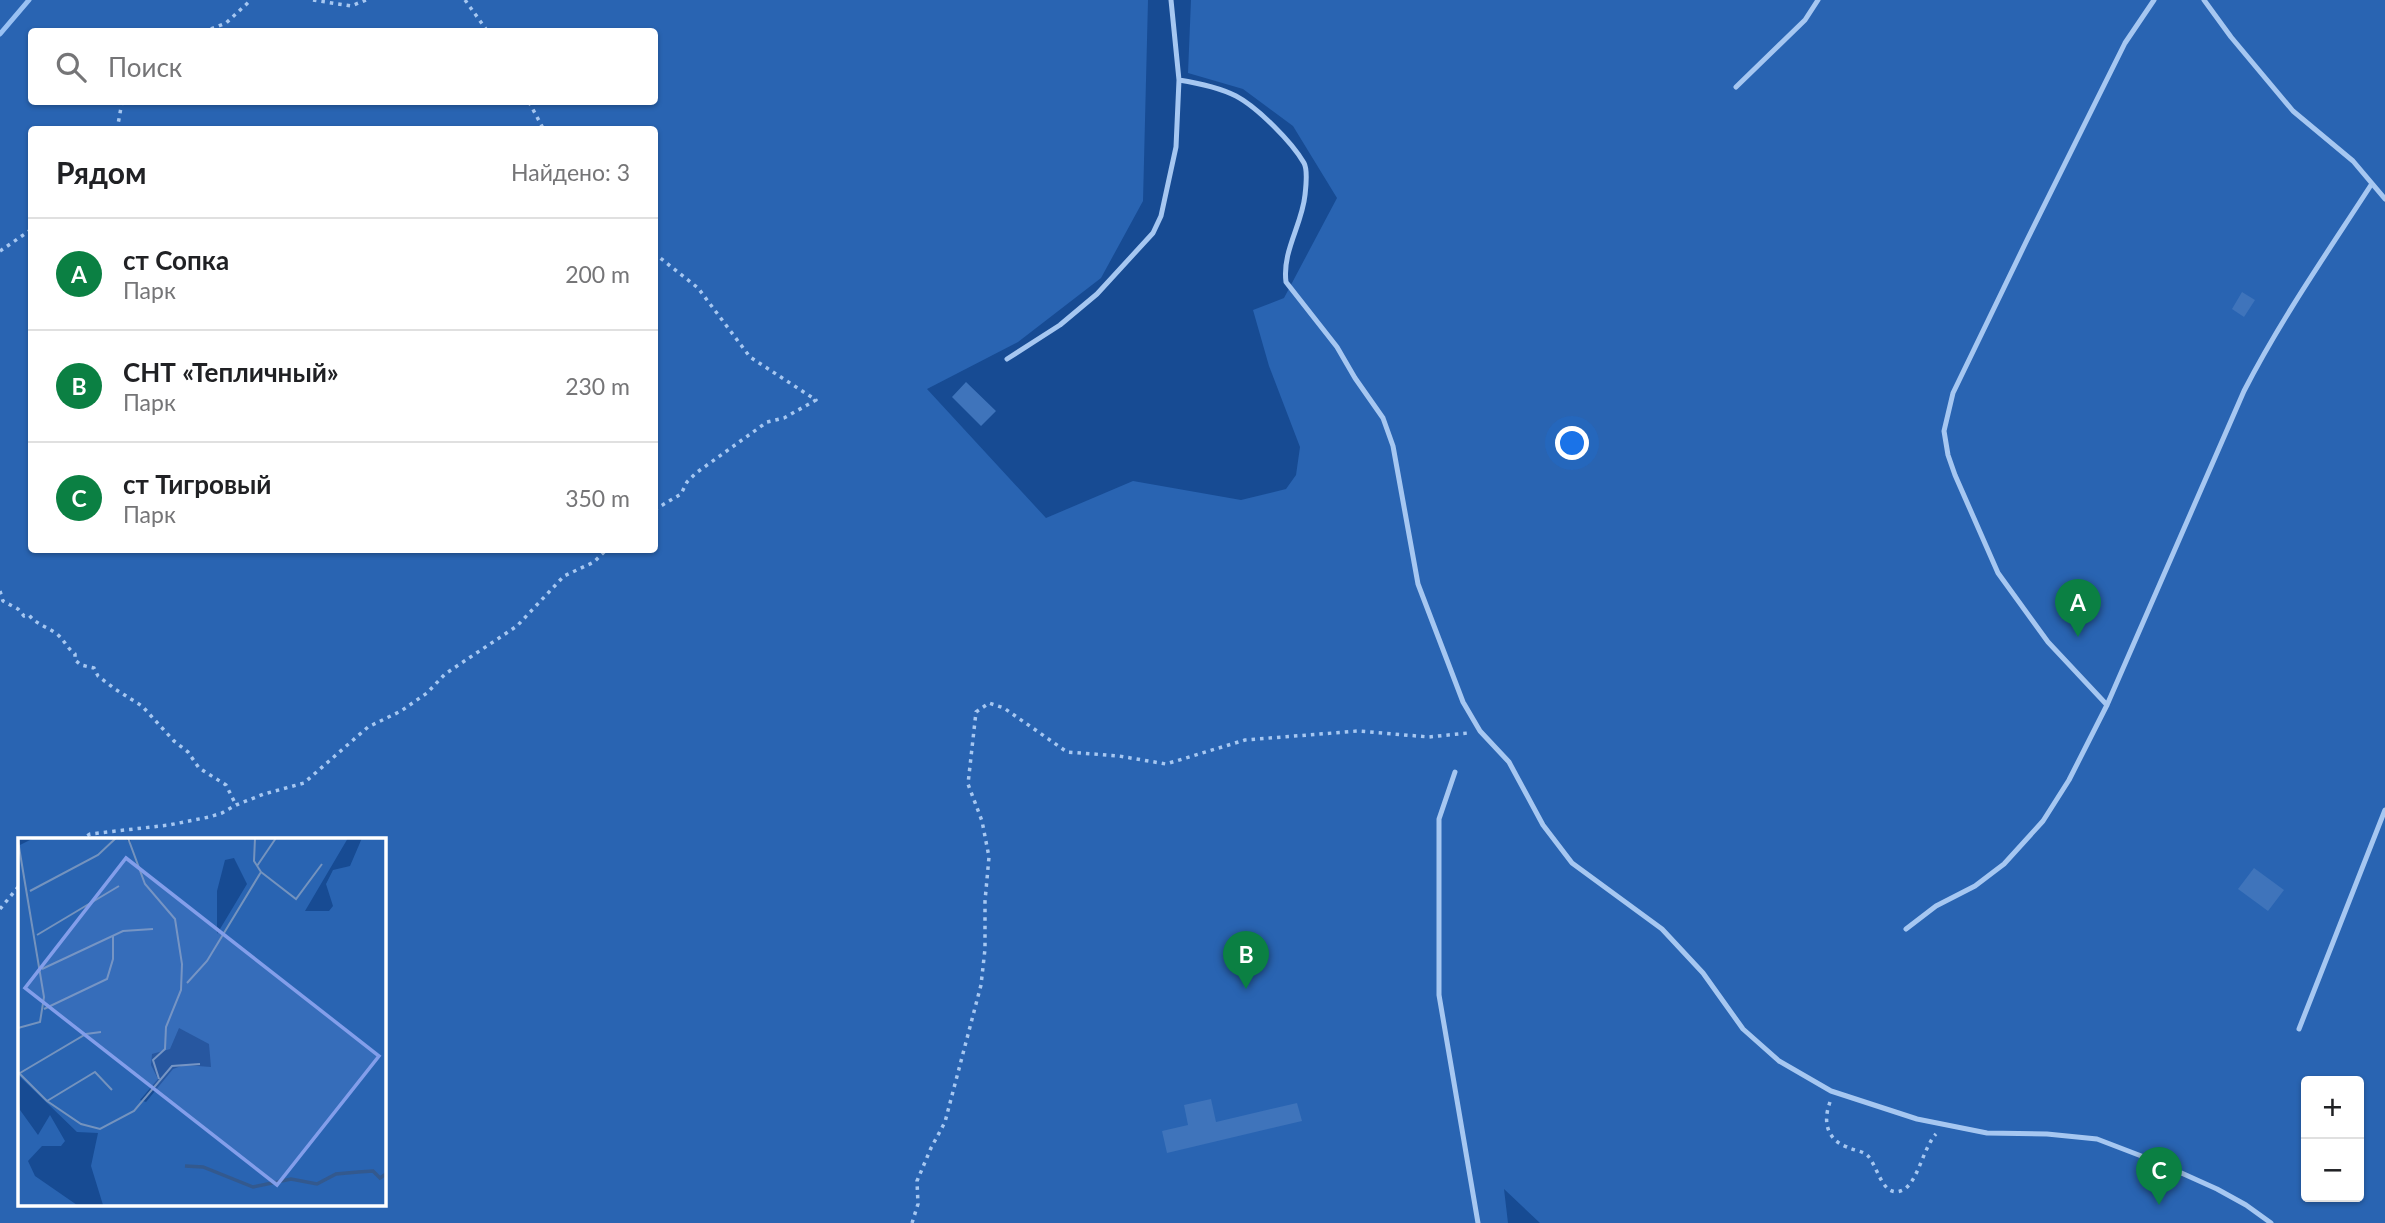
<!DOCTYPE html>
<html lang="ru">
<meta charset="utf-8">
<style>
:root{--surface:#fff;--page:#f6f6f6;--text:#202124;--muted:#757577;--line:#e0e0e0;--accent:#0b8043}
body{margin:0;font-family:Lato,sans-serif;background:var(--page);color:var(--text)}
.controls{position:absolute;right:21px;bottom:21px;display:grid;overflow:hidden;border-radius:7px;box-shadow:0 2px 5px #0004}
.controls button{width:63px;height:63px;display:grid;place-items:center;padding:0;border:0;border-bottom:2px solid var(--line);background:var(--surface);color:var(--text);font:35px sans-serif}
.you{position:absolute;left:1573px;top:444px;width:24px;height:24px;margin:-18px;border:5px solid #fff;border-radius:50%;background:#1a73e8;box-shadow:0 0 0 10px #1a73e833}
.badge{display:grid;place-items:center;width:46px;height:46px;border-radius:50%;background:var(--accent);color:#fff;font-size:23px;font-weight:700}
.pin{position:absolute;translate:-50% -58px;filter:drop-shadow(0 2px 4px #0008)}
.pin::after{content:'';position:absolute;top:37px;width:24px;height:21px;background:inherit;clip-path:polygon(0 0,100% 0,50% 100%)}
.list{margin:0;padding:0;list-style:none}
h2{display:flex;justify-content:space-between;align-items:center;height:91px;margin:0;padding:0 28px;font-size:30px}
h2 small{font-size:23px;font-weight:400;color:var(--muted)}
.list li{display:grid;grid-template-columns:46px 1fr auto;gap:21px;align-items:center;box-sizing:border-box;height:112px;padding:0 28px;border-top:2px solid var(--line)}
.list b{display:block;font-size:26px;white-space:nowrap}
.list p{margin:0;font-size:23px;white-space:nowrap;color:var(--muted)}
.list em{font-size:23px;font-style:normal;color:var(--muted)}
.icon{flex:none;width:38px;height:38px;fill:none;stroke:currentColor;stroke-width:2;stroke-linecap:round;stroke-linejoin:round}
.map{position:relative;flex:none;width:2385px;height:1223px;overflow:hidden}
.search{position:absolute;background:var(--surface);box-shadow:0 2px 5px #0004;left:28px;top:28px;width:630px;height:77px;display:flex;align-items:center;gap:18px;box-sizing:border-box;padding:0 24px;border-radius:7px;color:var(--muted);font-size:26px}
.panel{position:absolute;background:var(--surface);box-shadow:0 2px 5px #0004;left:28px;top:126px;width:630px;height:427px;border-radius:7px}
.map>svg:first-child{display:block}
.green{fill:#2964b2;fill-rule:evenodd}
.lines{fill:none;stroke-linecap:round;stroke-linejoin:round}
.stream{stroke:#99c1f3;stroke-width:5}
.building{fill:#3f74bb}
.path{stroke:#a6c7f1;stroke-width:3.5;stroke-dasharray:3.5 5;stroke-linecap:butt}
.lane{stroke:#a6c7f1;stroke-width:5}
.inset-river{fill:none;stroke:#33598e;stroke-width:3.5}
.inset-road{fill:none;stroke:#7493be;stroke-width:2}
.view{fill:#839eea;fill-opacity:0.15;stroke:#839eea;stroke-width:3.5}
.inset-edge{fill:none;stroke:#fff;stroke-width:3.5}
</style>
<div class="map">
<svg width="2385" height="1223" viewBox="0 0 2385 1223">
<rect width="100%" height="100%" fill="#174b93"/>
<path class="green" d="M0 0H1148L1143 201 1101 278 1018 342 927 389 1046 518 1133 481 1241 500 1286 489 1296 475 1300 447 1269 366 1253 310 1284 298 1337 198 1293 126 1243 89 1188 73 1191 0H2385V1223H1540L1504 1189 1508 1223H0ZM32 32H654V102H32ZM32 130H654V550H32ZM19 840H383V1204H19ZM2306 1081H2359V1197H2306Z"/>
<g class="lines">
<path class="stream" d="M0 34 29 0"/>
</g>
<path class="building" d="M2242 292 2255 300 2244 317 2232 309Z
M966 382 996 411 981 426 952 397Z
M2254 868 2284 890 2268 911 2238 889Z
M1211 1099 1216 1122 1297 1103 1302 1121 1167 1153 1162 1131 1188 1125 1184 1105Z"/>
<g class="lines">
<path class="path" d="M313 0 351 6 366 0
M465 0 488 32
M169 32H172
M203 32 226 23 251 0
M529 102 544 130
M117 130 122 102
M0 251 32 229
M654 253 698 288 750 357 816 400 784 418 767 422 696 473 687 482 681 494 654 510
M0 591 3 601 18 609 24 616 29 615C37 625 48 627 57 634 65 641 67 648 75 654V660L81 665 94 668 98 676 115 689 142 706 174 741 188 752 199 768 226 785 236 805
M80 840 90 834 169 825 209 817 222 813 236 805 264 794 304 783 368 727 401 711 427 693 445 674 517 626 564 576 594 562 606 550
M0 909 19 886
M1830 1102C1823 1121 1826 1139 1847 1147 1853 1150 1862 1151 1867 1155 1878 1165 1882 1200 1903 1190 1918 1182 1923 1148 1936 1134
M912 1223 918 1204 917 1181 931 1148 945 1122 981 985 985 949V901L989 857 982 821 968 784 976 712 989 703 1004 708 1067 752 1119 756 1166 764 1245 740 1358 731 1429 737 1468 733"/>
<path class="lane" d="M2204 0 2231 37 2293 111 2353 161 2385 199
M1179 80C1198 83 1218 87 1236 96 1257 107 1292 142 1304 163 1308 170 1306 186 1305 195 1302 225 1282 251 1286 282L1337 347 1355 378 1383 418 1393 446 1418 584 1463 702 1480 731 1509 762 1543 825 1572 863 1662 929 1703 973 1743 1029 1779 1061 1831 1091 1917 1119 1987 1133 2047 1134 2097 1139 2157 1162 2217 1189 2246 1205 2271 1223
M1736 87 1805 20 1818 0
M1007 359 1060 325 1097 294 1153 233 1161 216 1176 147 1179 80 1171 0
M2107 705 2048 642 1998 573 1955 475 1948 455 1944 431 1953 393 2027 240 2125 43 2154 0
M1455 772 1439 819V995L1478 1223
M1906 929 1936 906 1975 886 2004 864 2043 821 2069 780 2107 705 2244 391C2281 319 2327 253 2371 185
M2299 1029 2385 810"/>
</g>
<g transform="translate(18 838)">
<rect width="368" height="368" fill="#174b93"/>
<path d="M16 0H107L113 6 112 0H330L287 73H311L315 68 308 46 315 32 332 28 344 0H367V367H85L73 328 80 295 59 294 0 237V8ZM216 20 229 46 199 96V53L207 22ZM161 190 191 206 193 229 166 227 155 231 128 264 122 262 140 241 133 227 134 216 152 211ZM0 258 2 272 20 297 32 277 47 303 43 308H24L10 323 17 338 59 367H0Z" fill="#2964b2" fill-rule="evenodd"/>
<path class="inset-river" d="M167 328 185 329 235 349 273 341 299 346 318 336 340 334 355 333 362 340 368 336"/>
<path class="inset-road" d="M110 0 127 46 157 81 164 126 163 152 148 189 147 211 135 222 141 241M0 3 26 159 22 184 0 190M239 28 258 0M243 34 278 61 304 26M12 53 80 17 98 0M19 97 101 48M24 131 105 93 135 91M169 145 189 123 243 34 236 23 237 0M26 171 89 141 95 121V98M0 234 29 263 63 286 82 291 116 273 154 228 182 226M2 235 68 196 83 194M29 263 77 234 94 252"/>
<path class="view" d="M108 20 361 218 259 347 7 150Z"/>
<rect width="368" height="368" class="inset-edge"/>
</g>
</svg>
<div class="controls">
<button>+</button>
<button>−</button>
</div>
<div class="you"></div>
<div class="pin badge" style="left:2078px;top:637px">A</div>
<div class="pin badge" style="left:1246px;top:989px">B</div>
<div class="pin badge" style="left:2159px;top:1205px">C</div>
<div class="search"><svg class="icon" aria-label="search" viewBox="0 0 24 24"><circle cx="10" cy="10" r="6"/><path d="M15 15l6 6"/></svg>Поиск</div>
<section class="panel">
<h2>Рядом<small>Найдено: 3</small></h2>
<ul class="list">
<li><span class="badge">A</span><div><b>ст Сопка</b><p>Парк</p></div><em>200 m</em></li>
<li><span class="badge">B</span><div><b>СНТ «Тепличный»</b><p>Парк</p></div><em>230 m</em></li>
<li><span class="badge">C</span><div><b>ст Тигровый</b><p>Парк</p></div><em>350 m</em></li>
</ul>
</section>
</div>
